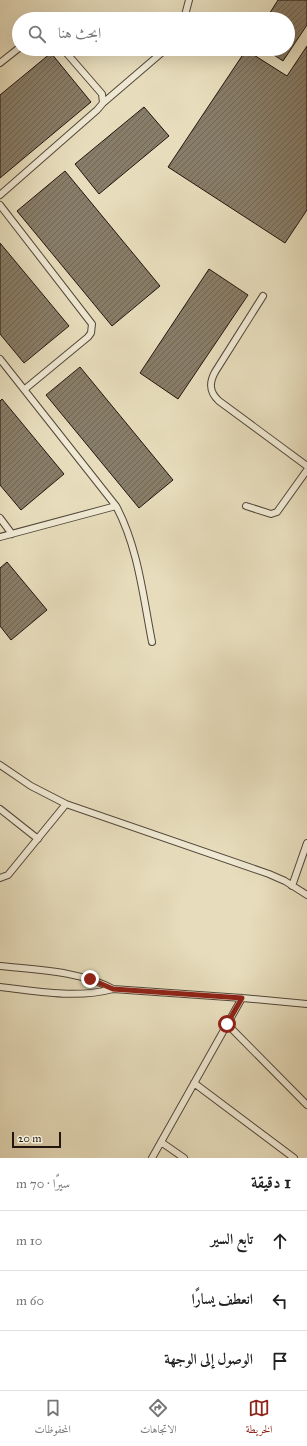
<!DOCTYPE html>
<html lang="ar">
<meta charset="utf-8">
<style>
:root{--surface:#fff;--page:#f6f6f6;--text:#222;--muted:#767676;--line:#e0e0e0;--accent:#8f2418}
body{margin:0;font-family:"IM FELL Great Primer",Amiri,serif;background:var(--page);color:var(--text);direction:rtl}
.scale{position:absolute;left:12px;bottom:10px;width:49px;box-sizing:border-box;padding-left:4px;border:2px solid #22140e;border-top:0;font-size:11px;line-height:14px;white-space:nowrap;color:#22140e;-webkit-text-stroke:3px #efe9d3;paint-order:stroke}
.stop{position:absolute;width:12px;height:12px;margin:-9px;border:3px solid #8f2418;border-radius:50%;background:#fff}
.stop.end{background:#8f2418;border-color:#fff;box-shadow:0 1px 4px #0008}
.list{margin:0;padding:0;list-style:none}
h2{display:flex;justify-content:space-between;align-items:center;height:52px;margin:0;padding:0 16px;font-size:17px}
h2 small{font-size:13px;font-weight:400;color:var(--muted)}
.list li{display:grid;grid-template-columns:26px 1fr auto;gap:12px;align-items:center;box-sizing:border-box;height:60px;padding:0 16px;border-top:1px solid var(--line)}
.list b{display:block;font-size:15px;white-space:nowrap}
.list em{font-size:13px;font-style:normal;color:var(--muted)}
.icon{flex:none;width:22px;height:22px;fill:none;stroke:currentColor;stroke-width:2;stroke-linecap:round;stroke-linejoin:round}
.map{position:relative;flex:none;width:307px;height:1158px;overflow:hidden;direction:ltr}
.search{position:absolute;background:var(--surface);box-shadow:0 4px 16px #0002;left:12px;right:12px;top:12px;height:44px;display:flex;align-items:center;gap:10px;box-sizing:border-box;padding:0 14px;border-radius:22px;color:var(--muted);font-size:15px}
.sheet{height:232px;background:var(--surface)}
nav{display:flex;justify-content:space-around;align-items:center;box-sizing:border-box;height:56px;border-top:1px solid var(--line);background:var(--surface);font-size:11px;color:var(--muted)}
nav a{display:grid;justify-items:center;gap:2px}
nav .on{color:var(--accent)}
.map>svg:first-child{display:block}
.building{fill:url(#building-hatch);stroke:#22140e}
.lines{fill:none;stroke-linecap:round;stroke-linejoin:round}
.lane-casing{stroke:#53463a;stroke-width:8}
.lane{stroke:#efe9d3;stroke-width:6}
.route{stroke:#8f2418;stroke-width:5}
</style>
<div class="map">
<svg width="307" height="1158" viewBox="0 0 307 1158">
<defs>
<pattern id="building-hatch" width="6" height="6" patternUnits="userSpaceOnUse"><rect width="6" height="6" fill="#887d68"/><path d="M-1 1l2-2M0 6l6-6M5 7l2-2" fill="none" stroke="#6f6554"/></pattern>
</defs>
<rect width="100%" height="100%" fill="#e7ddbc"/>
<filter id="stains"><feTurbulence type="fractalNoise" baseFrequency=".005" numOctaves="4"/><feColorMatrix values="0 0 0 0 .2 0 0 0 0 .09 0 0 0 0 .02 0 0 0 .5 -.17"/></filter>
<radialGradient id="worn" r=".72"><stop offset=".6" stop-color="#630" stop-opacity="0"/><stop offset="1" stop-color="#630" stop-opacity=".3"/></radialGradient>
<path class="building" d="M278 0H307V25L283 61 265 49H288V19H266Z
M307 46V210L285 243 168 167 246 50 287 76Z
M51 53 91 102 0 178V95Z
M144 107 169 136 99 194 75 164Z
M65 171 160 286 112 326 17 211Z
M0 243 69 326 24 363 0 334Z
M209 269 248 295 178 399 140 373Z
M80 367 173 480 139 508 46 395Z
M2 399 64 474 21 510 0 485V401Z
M7 562 47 610 11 640 0 626V568Z"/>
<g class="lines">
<defs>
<path id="lane" d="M184 19 189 0
M0 63 19 48
M103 103 166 49
M0 195 97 110 103 103 102 94 63 49
M0 205 92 324 91 333 88 337 25 389
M263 296 215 372C209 383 209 392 219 401L307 466
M0 359 116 506C138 547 143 596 152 642
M246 506 271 514 277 512 307 470
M0 518 12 534
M0 537 116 506
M0 765 31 786 66 804 269 874 285 881 307 895
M0 809 38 839
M0 878 8 875 66 804
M292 886 307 843
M0 966C37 970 80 971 113 989
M0 987C38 991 76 999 113 989L242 998 307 1004
M227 1024 307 1105
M194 1083 294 1158
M161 1142 184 1158
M152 1158 242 998"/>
</defs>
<use href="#lane" class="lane-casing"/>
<use href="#lane" class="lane"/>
</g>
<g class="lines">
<path class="route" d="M90 979 113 989 242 998 227 1024"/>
</g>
<rect width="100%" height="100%" filter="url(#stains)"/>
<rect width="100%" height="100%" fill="url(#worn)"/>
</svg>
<div class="scale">20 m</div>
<div class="stop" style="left:227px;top:1024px"></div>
<div class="stop end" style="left:90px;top:979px"></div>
<div class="search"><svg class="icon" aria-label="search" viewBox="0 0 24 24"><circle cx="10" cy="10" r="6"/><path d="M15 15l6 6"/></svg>ابحث هنا</div>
</div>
<section class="sheet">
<h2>1 دقيقة<small>سيرًا · 70 m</small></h2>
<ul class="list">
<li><svg class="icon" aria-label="ahead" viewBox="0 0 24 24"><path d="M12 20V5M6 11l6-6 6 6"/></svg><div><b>تابع السير</b></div><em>10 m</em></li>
<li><svg class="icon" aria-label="left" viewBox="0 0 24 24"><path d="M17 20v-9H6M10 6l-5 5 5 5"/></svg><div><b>انعطف يسارًا</b></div><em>60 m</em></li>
<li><svg class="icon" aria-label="arrive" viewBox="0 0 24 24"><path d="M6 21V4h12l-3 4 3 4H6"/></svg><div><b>الوصول إلى الوجهة</b></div></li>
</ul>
</section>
<nav>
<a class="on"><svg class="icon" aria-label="map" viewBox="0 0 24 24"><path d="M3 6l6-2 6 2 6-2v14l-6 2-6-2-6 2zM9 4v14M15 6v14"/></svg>الخريطة</a>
<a><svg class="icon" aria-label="directions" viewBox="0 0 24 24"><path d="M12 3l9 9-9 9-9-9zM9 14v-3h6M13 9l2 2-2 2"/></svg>الاتجاهات</a>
<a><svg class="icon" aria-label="saved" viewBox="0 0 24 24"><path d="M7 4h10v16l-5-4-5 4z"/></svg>المحفوظات</a>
</nav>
